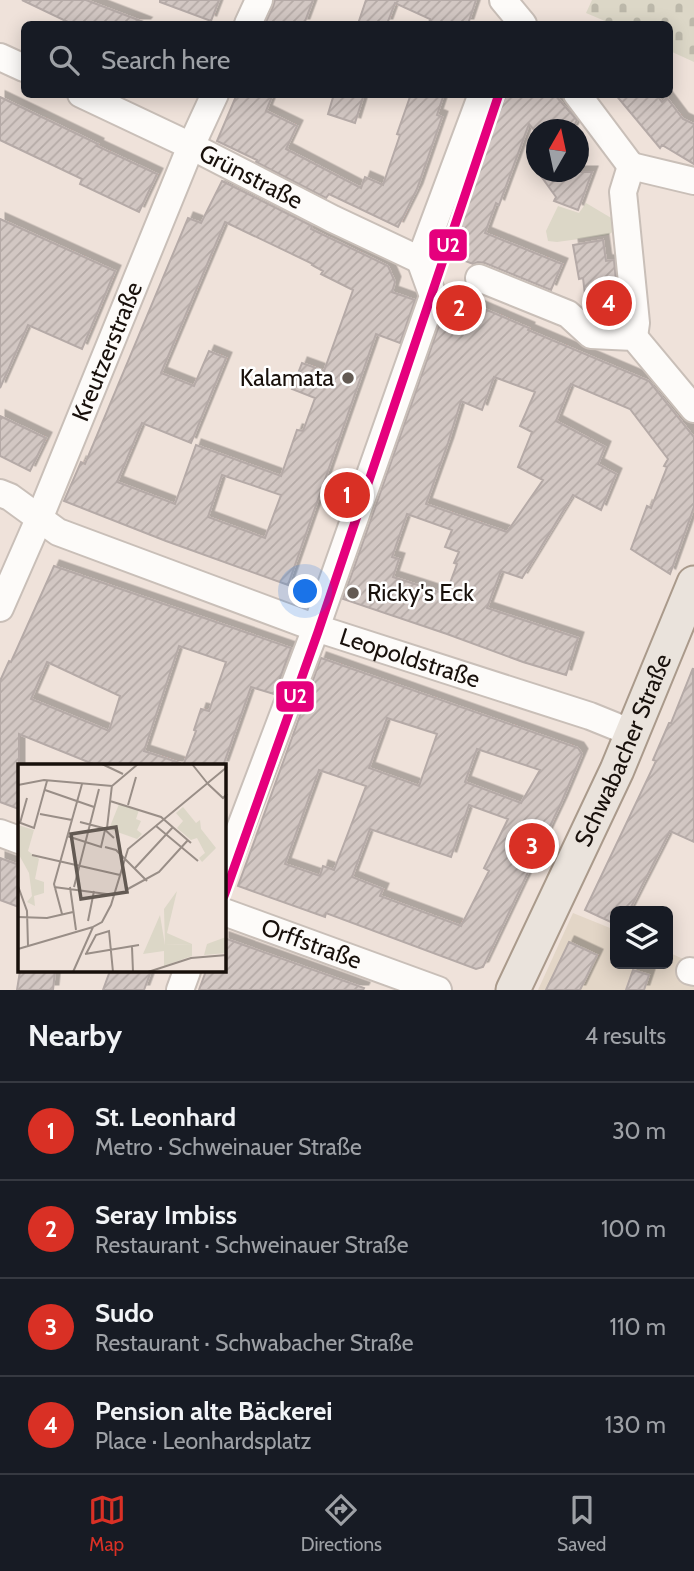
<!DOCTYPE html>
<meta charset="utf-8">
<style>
:root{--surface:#171b24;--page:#242831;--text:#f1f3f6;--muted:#9ea1a6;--line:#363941;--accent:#d93025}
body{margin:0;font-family:Cabin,sans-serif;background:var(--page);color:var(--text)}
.controls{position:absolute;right:21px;bottom:21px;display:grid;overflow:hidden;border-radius:10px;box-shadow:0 4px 18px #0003}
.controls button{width:63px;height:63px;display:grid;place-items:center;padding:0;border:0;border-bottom:2px solid var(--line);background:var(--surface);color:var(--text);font:35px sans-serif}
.compass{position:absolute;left:526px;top:119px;width:63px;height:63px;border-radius:50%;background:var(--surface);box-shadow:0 4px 18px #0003;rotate:9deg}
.you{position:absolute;left:306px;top:592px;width:24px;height:24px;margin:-18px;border:5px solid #fff;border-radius:50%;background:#1a73e8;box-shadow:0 0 0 10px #1a73e833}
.badge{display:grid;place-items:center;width:46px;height:46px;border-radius:50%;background:var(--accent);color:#fff;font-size:23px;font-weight:700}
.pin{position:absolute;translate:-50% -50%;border:4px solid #fff;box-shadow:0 2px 7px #0006}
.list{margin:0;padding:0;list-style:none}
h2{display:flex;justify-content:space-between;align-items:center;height:91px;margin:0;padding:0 28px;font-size:30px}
h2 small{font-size:23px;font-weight:400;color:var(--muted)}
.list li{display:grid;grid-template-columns:46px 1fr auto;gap:21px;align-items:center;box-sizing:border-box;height:98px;padding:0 28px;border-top:2px solid var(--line)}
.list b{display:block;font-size:26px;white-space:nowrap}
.list p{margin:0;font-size:23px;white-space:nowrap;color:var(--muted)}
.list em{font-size:23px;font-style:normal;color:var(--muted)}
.icon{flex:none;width:38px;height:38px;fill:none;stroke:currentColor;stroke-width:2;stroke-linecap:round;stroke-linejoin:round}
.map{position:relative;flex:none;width:694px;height:990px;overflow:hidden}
.search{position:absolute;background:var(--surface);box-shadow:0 4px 18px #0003;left:21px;right:21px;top:21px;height:77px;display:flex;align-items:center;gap:18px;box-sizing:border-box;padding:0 24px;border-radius:10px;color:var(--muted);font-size:26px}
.sheet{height:483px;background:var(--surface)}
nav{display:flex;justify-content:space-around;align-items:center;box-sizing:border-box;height:98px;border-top:2px solid var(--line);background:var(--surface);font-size:19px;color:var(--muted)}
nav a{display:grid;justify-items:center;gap:4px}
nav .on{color:var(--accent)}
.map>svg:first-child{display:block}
.commercial{fill:#e3d6c7}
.cemetery{fill:url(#cemetery-stones)}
.park{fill:#dcd7c7}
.building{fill:url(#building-hatch);stroke:#b5aaa7;stroke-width:2;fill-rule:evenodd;filter:url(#shadow)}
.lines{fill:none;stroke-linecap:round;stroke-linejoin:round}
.minor-casing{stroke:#c9bfb8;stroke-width:30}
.major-casing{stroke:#aa9a8b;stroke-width:37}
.minor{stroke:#fdfbf9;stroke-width:26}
.major{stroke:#eae3dc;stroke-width:33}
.metro-1-casing{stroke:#fff;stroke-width:14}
.metro-1{stroke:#e5007d;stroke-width:9}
.poi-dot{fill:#635a53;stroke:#fff;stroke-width:2.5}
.labels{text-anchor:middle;stroke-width:5;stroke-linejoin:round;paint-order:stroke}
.street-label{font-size:24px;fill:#18100b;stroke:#fff}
.poi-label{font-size:24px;fill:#18100b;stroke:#fff;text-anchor:end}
.inset-road{fill:none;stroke:#998e87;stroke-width:2}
.view{fill:#635a53;fill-opacity:0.15;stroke:#635a53;stroke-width:3.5}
.inset-edge{fill:none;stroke:#18100b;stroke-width:3.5}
.line-badge{stroke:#fff;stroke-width:2.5}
.badge-label{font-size:19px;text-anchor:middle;font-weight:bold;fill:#fff}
</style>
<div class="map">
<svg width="694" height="990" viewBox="0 0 694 990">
<defs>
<pattern id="cemetery-stones" width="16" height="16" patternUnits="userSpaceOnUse" patternTransform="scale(1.75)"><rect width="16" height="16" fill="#dcd7c7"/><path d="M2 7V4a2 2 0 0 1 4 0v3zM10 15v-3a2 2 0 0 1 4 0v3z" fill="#bcb8aa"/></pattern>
<pattern id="building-hatch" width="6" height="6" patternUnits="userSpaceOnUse" patternTransform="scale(1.75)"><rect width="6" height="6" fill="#d2c7c3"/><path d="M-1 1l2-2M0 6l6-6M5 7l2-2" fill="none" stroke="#b4aaa6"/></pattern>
<filter id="shadow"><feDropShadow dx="5.5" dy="-5.5" stdDeviation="0" flood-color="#0004"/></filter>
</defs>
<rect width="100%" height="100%" fill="#efe2da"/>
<path class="commercial" d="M573 913 615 930V964H668V952L681 958 694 960V990H538Z"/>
<path class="cemetery" d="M592 0H694V62L670 51V24H612L586 13Z"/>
<path class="park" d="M586 203 623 225 608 235 557 242 548 241 546 231 558 206 579 213Z"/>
<path class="building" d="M22 0H86L146 23 145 24H72Z
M160 0H219L211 21 160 2Z
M275 0H313L304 24H265L273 7Z
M366 0H476L468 24H429L430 19 395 3 387 24H358Z
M237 94H273L266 111 297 126 286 149 361 188 365 177 383 185 400 135 397 134 411 94H444L437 115 442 117 417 189 398 227 329 194 326 198 256 162 257 160 217 141Z
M334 94H364L355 123 328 114Z
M506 94H554L577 120 572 130H534L529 124 499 205 496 203 485 233 562 264 551 290 485 263 478 262 473 264 447 254Z
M615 94H656L662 102 667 98 683 119 694 124V164L662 145 660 148Z
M0 97 98 144 97 146 157 174 139 212 80 184 82 179 0 140Z
M538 172H592L578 210 554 201 556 197Z
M222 181 312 226 311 229 388 266 395 282 392 292 415 300 400 343 376 334 288 585 166 541 64 501 81 462 85 464 188 218 201 223ZM225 222 313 264 312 265 323 271 321 274 353 290 324 371 302 363 292 389 315 398 303 431 297 430 281 476 196 445 175 504 117 482 142 423 191 443 226 358 209 351 194 386 161 373ZM222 475 281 495 265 538 208 517Z
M0 219 115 271 82 349 28 325 0 388Z
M603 240 606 261 614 260 619 313 594 317 591 294 585 295 583 278 579 279 573 245Z
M454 296 529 328 528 330 649 381 694 437V507L670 574 631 549 647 506 651 508 667 467 664 466 668 459 630 409 571 384 556 421 605 447 598 464 616 474 601 510 573 495 522 578 501 571 487 608 578 638 566 675 523 662 447 634 343 599 448 300ZM494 377 535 392 520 426 532 432 518 467 543 480 507 532 426 504 448 443 461 401 482 410ZM407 514 452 530 445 547 459 552 454 563 457 564 446 594 393 577 399 559 392 557Z
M0 416 46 438 30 471 0 456Z
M54 566 291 648 274 694 251 687 223 766H183L196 731 194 730 201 709 209 711 226 662 179 646 144 751 180 763V766H98L19 734V809L0 802V681L9 661 11 662ZM47 662 120 696 109 731 31 699Z
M321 658 578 748 582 754 562 801 483 967 476 969 326 913 325 917 238 886ZM387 718 437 734 419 786 369 768ZM477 749 540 770 521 803 465 782ZM319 770 366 786 334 870 323 866 320 876 285 864ZM469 805 508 819 484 868 489 871 461 926 380 896 383 889 352 877 370 829 451 857Z
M693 668 694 842 670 831 629 911H615V924L585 910 656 761 653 760 669 723H671Z
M0 858 19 865V907L0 900Z
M224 938 364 988 363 990H199L206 971H224Z
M569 942 597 955 580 990H546Z
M633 970 649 975 644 990H626Z
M20 971H55L53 990H17Z
M110 971H151L144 990H103Z"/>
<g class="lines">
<defs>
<g id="minor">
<path d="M503 0 523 24"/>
<path d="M248 24 259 0"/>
<path d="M0 57 24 68"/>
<path id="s1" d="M81 94 191 146 333 219 420 260"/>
<path d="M577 94 631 166"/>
<path d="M631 166 623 192 636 323 634 337"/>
<path d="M631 166 694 181"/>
<path d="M479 278 568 314 591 335 634 337 694 409"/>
<path id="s2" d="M0 493 10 497 58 532 316 628 590 716 632 733"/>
<path id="s3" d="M0 608 39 519 191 146 215 94"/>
<path d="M0 833 19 840"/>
<path d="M224 871 316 628 433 296 420 260 482 94"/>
<path id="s4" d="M224 912 438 990"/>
<path d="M690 971 694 972"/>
<path d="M180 990 187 971"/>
</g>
<g id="major">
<path id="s5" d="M513 990 617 770 694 583"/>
</g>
</defs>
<use href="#minor" class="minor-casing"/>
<use href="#major" class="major-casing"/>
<use href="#minor" class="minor"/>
<use href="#major" class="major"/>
<defs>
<path id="metro-1" d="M224 896 318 632 499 94"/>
</defs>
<use href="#metro-1" class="metro-1-casing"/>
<use href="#metro-1" class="metro-1"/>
</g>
<g class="poi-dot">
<circle cx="348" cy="378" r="7"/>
<circle cx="353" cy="593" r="7"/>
</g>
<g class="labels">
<g class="street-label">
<text dy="8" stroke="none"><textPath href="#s1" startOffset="189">Grünstraße</textPath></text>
<text dy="8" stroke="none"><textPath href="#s3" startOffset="278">Kreutzerstraße</textPath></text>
<text dy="8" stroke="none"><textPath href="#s2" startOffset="444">Leopoldstraße</textPath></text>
<text dy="8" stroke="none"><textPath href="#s5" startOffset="264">Schwabacher Straße</textPath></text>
<text dy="8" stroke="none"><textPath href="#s4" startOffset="93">Orffstraße</textPath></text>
</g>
<g class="poi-label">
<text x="334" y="386">Kalamata</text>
<text x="367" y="601" text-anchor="start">Ricky's Eck</text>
</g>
</g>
<g transform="translate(18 764)">
<rect width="208" height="208" fill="#efe2da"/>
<path d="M159 127 149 169 174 180 147 181 146 145Z" fill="#dcd7c7"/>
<path d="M101 40 121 46 118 55 123 57 119 66 124 70 119 75 91 65Z" fill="#dcd7c7"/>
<path d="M165 43 178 59 182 56 183 65 198 84 184 98 181 94 187 89 179 74 173 76 159 64 165 57 158 49ZM0 61 16 66 10 87 21 95 17 115 26 118V129L16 132 17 142 9 138 14 132 11 109 0 89ZM208 173 209 189 186 191 189 180Z" fill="#dcd7c7"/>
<path d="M142 151 147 181 174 180V192L146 202V187L125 190Z" fill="#dcd7c7"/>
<path class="inset-road" d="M84 0 105 10M174 0 190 20M190 20 205 34 209 30M0 21 26 16 94 22 120 0M27 26 76 43M92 37 143 53 173 79M110 41 118 13M22 50 54 56M0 58 16 64 29 17M62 58 85 64 96 74M2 59 9 34M138 62 180 97M89 64 94 21M49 72 83 83 87 66M87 83 98 86 129 117M14 91 102 111M117 104 155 63M0 122 9 147 10 182M36 123 96 131M52 123 58 166M56 123 81 25M108 126 141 108 170 76M44 150 36 120 64 20M0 153 29 154 55 148M70 157 76 127M114 183 115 208M0 185 75 163M67 190 121 181M68 190 78 171 91 167 95 208M55 208 75 163 84 158 93 141 110 85 209 3M130 208 173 194 209 191"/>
<path class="view" d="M98 63 109 128 63 135 53 70Z"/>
<rect width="208" height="208" class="inset-edge"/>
</g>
<g class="line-badge">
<rect x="428" y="228" width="40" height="34" rx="7" fill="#e5007d"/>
<rect x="275" y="680" width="40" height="33" rx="7" fill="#e5007d"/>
</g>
<g class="badge-label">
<text x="448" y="252">U2</text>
<text x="295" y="703">U2</text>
</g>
</svg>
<div class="controls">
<button><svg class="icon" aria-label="layers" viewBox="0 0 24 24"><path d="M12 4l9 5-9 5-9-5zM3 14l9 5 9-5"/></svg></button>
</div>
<svg class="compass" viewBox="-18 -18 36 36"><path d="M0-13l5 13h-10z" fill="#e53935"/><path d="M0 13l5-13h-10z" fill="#9ea1a6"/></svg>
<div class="you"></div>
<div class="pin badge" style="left:347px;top:495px">1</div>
<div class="pin badge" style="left:459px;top:308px">2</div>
<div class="pin badge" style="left:532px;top:846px">3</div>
<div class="pin badge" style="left:609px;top:303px">4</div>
<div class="search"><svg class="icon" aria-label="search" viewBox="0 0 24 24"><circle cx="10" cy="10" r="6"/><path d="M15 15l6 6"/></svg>Search here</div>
</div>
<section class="sheet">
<h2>Nearby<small>4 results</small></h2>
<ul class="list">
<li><span class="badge">1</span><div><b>St. Leonhard</b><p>Metro · Schweinauer Straße</p></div><em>30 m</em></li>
<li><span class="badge">2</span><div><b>Seray Imbiss</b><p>Restaurant · Schweinauer Straße</p></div><em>100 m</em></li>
<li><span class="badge">3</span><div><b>Sudo</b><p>Restaurant · Schwabacher Straße</p></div><em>110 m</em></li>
<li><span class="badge">4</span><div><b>Pension alte Bäckerei</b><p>Place · Leonhardsplatz</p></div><em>130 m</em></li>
</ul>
</section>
<nav>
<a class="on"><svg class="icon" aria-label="map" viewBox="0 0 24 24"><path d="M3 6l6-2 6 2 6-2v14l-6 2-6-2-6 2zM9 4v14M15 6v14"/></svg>Map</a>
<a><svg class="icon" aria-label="directions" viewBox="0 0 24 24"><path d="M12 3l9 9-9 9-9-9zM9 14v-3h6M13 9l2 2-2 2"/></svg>Directions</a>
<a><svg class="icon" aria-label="saved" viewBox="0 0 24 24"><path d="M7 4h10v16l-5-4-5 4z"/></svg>Saved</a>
</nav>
